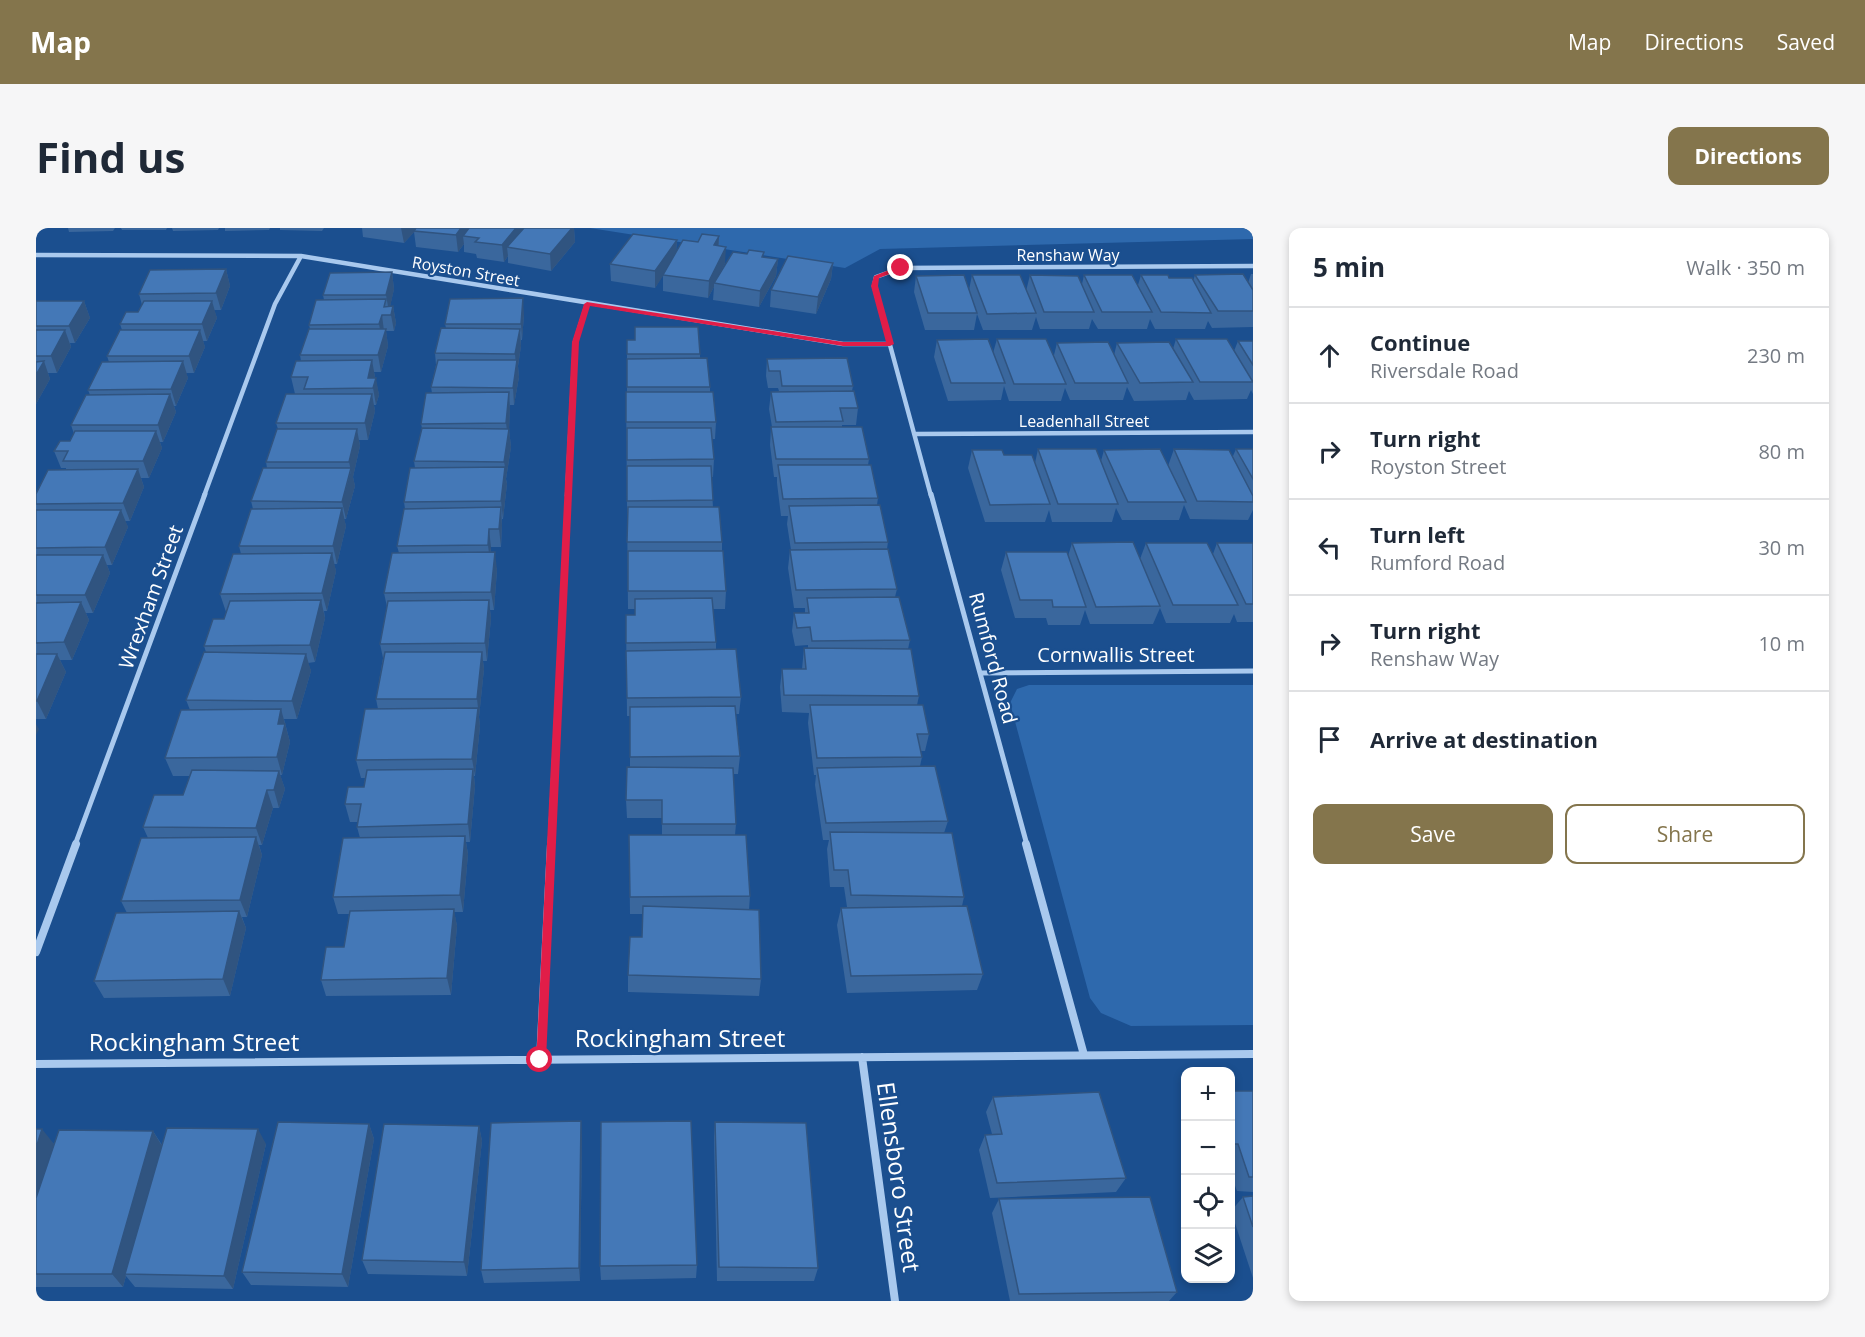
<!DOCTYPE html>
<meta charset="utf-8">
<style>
:root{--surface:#fff;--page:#f6f6f7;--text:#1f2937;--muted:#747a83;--line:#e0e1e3;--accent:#84754c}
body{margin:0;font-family:"Open Sans",sans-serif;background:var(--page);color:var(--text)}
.controls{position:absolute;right:18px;bottom:18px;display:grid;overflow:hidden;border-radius:12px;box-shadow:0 3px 9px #0003}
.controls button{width:54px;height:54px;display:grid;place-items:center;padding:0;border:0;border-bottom:2px solid var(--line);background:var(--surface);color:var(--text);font:30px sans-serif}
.stop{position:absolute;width:18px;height:18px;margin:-14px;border:4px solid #e11d48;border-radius:50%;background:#fff}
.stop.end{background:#e11d48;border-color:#fff;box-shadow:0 2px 6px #0008}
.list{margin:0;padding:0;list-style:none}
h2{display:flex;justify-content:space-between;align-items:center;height:78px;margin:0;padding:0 24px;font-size:26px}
h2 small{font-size:20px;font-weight:400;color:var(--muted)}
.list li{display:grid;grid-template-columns:39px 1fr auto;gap:18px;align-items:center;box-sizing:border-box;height:96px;padding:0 24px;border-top:2px solid var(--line)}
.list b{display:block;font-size:22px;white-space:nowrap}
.list p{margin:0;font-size:20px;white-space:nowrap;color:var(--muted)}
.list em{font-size:20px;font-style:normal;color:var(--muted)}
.actions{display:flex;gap:12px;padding:18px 24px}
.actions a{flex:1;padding:14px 0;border:2px solid var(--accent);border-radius:12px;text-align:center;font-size:21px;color:var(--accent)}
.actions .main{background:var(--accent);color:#fff}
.icon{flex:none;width:33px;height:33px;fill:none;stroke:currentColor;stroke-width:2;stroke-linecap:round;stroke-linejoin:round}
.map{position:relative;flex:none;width:1217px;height:1073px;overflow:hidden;border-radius:12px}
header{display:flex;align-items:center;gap:36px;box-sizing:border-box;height:84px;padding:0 30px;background:var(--accent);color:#fff}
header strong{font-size:28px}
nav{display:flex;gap:33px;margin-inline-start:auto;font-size:21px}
.intro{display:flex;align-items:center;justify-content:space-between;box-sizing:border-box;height:144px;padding:0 36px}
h1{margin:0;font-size:42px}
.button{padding:15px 27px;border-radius:12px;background:var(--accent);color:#fff;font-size:21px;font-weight:700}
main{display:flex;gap:36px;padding:0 36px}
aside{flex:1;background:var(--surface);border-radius:12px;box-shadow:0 3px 9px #0003}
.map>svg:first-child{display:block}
.green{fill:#2e69ad}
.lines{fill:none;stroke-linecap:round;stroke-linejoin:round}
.minor-far2{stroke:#a9c9ee;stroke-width:4.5}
.minor-far1{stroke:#a9c9ee;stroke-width:5}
.minor{stroke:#a9c9ee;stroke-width:8}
.wall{fill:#3a679d}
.shaded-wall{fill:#305480}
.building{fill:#4478b7;stroke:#305480;stroke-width:1.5}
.route{fill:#e11d48}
.labels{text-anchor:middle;stroke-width:4.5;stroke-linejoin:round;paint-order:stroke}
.far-street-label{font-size:16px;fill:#fff;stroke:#1b4f8f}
.street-label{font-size:20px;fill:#fff;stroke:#1b4f8f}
.near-street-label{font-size:24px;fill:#fff;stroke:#1b4f8f}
</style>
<header>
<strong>Map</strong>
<nav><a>Map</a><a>Directions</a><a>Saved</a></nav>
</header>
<div class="intro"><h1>Find us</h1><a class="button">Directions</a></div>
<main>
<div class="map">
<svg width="1217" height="1073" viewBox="0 0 1217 1073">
<rect width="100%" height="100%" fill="#1b4f8f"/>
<path class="green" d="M554 0H1217V11L844 21 809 40Z
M993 457H1217V797L1095 798 1065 785 1054 770 974 475 981 461Z"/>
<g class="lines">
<path class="minor-far2" d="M0 27 265 28 807 116H854
M879 206 1217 204
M168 268 239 76 265 28
M531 268 539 114 551 76
M895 268 838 58 840 49 865 40 1217 38"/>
<path class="minor-far1" d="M895 266 991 617
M944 445 1217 443
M39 617 169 266
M514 617 532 266"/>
<path class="minor" d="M990 616 1048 827
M0 724 40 616
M826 829 859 1073
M504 832 515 616
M0 836 1217 826"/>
</g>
<path class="wall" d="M32 0H79L77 3 33 4Z
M85 0H131L130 2H86Z
M136 0H183L182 2 137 3Z
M189 0H234L233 2 189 3Z
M244 0H288L286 3 244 2Z
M326 0H538L539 14 515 43 472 35V28L468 34 441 30 440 26 428 24V16L422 24 380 19 378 4 368 15 327 9Z
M683 8V18L689 35 685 43 728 29 742 31 740 48 723 79 677 72 678 59 672 70 627 63V47L619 60 575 53 574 36 641 12 640 24 662 14Z
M797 35 795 51 780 86 734 79 735 62Z
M190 41 194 58 185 82H178L181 90 171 113H167L169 119 158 145H150L152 150 140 178H138L140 184 127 214H124L126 220 113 250H105L108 259 94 293H89L92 299 76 337H71L74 345 57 385H50L53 392 36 432H24L30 444 10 491H0V266L30 242V240H25L18 223 34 213 38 206 35 197 54 167 52 162 73 134 71 128 86 102 84 96 102 84 106 77 103 66Z
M356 44 358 61 354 78H357L360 95 358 103H350L352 118 345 144H338L343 167 340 177H338L339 183 332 212H323L324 218 317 249 319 258 310 291H308L310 298 301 336H298L300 343 291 383H288L289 390 279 434 272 435 275 443 261 491H248L254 514 246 547H244L249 561 243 580H237L226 617H223L226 627 211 689H206L210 700 194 768 68 770 58 753 91 685 85 673 112 610 107 599 147 567 154 548H137L129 530 154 482 150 472 170 424 168 418 188 391 190 384 184 366 205 326 203 318 217 281 215 273 231 240 230 234 242 201 240 195 259 166 255 149 265 133 264 127 274 101 273 97 288 72 287 67Z
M1215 46H1217V99L1176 100 1172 93 1169 101H1119L1114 91 1111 101H1062L1056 91 1053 101H1004L1000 89 996 102H947L941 86 938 102H889L878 64 880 48 933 62 936 47 990 63 994 47 1046 56 1048 47 1102 57 1105 47 1157 53 1159 47 1212 55Z
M0 73H48L54 90 39 115H34L35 119 21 145H12L14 151 0 176Z
M488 87 486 112H485V118L482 138 483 149 478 177H474L473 201 475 219 470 251 471 256 467 291H466V297L465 319H455V324L461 342 458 382H454L455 390 451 433H447L448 441 443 489 444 498 439 548H438L439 558 434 614H430L432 626 427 684H418L421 698 415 767 290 768 285 752 308 719 313 686H302L297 669 324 610 321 599 322 594H314L309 576 328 559 329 550H325L320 532 342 481 340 471 347 430 344 416 351 379 348 365 363 325 361 318 369 281 368 274 379 240 378 233 386 200 385 196 396 165 395 159 400 137 399 125 410 100 409 96Z
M961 111 1018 127 1021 115 1078 127 1081 115 1137 121 1140 111 1198 123 1202 113H1217V166L1215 162 1211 171 1158 172 1153 163 1150 172 1098 173 1091 159 1087 172H1034L1029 160 1025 173H973L968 158 965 172 912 173 898 129 901 112 957 125Z
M591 112 664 126V130L674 159V164L680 194 679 211H676L678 231 677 249H675L677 279 686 314V323L690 363 689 381H677L680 414V422L705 469 703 486H700L704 528 702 546H697L700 596 699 607 714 668 713 682 725 751 723 768 592 764V747L606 709 607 686H594L593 607H626V590H591L590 572 594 539V488H591L590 387H599V381H592L590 164H591Z
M731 131 817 158 816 163 822 180 820 197H806V199L833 231 832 237 842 270 841 277 852 314 851 321 861 361 859 369 874 412 872 421 883 468 881 477 893 506 889 523H885L886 529 884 538 912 593 908 605 928 669 926 678 947 746 941 762 811 765 801 697 805 680 811 679 808 659H794L791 621 793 612H787L779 557 780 547H778L772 495 773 485 746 484 744 459 746 441H766L768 420H772V417L759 418 756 403 758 385H769V380H758L752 340 754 322H755L751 296 752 288H745L741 255V249H738L734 217 735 199H736L733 181 735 164 743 163 742 160H732L730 148Z
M1002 221 1065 233 1068 222 1132 238 1138 221 1197 228 1200 221H1217V282L1212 292 1154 291 1148 277 1143 292H1086L1080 280 1076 294H1016L1013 282 1009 294H949L932 240 936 222 968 227 999 235Z
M1036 315 1104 331 1110 315 1177 326 1181 315H1217V394H1201L1198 386 1194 395H1130L1124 380 1117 396H1054L1049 382 1044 397H1012L1010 390H979L965 342 970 324 1032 328Z
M1194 863H1217V964L1201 963 1194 944Z
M957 869 1090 950 1080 964 954 970 943 922 949 907 956 906 950 884Z
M679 894 782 1040 778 1053H681L678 909Z
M333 896 338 911 312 1059 215 1057 206 1044Z
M443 898 446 913 431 1048 332 1046 326 1032Z
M0 901 18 916 117 903 126 917 230 916 197 1061 99 1059 90 1048 87 1059H0Z
M546 909 544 1053 448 1055 445 1042Z
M1217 968V1050L1195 983 1207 969Z
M963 971 1141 1064 1133 1073H974L956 985Z
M661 1037 660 1050 565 1052 564 1038Z"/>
<path class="shaded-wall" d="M365 0H382L368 15Z
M425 0H438L427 8 428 16 422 24 420 7Z
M480 0H493L471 19 472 28 468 34 466 17Z
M536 0H538L539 14 515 43 514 26Z
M683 8 682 25 678 17Z
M641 12 640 29 619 60V43Z
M690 19 689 35 679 55H678V59L672 70 673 53Z
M742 31 740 48 723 79 724 63Z
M797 35 795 51 780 86 782 69Z
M190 41 194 58 185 82 180 65Z
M356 44 358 61 353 84 350 67Z
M487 70 488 87 486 112 485 96Z
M48 73 54 90 39 115 33 98Z
M176 73 181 90 171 113 166 96Z
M357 78 360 95 358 103 355 87Z
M346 87 348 103 346 113 343 96Z
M350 101 352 118 345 144 342 127Z
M484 101 485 118 482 138 483 149 478 177 477 160 480 138 479 126Z
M29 102 35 119 21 145 15 128Z
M164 102 169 119 158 145 153 128Z
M336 132 339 149 337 160 332 150Z
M8 133 14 151 0 176V147Z
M147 133 152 150 140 178 135 161Z
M340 150 343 167 340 177 337 160Z
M473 164 474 181 473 205V201L475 219 470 251 471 256 467 291 465 273 469 239 468 234 472 210 470 195Z
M134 166 140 184 127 214 122 197Z
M336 166 339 183 332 212 329 195Z
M321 201 324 218 317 249 319 258 310 291 306 274 315 243 313 234Z
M120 203 126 220 113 250 107 233Z
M102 241 108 259 94 293 87 275Z
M465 279 466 297 465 319 463 301Z
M306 280 310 298 301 336 297 318Z
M85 282 92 299 76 337 69 319Z
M453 301 455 319 454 335 452 317Z
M459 324 461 342 458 382 455 364Z
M296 325 300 343 291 383 286 365Z
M67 327 74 345 57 385 49 367Z
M285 372 289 390 279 434 274 417Z
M453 372 455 390 451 433 449 415Z
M45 374 53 392 36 432 28 414Z
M446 424 448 441 443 489 441 471Z
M21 426 30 444 10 491 1 473Z
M270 426 275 443 261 491 256 473Z
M442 480 444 498 439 548 436 531Z
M245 481 254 514 246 547 241 529 242 496Z
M0 496 3 501 0 507Z
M437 541 439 558 434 614 432 596Z
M243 543 249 561 243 580 238 562Z
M231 562 237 580 226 617 220 600Z
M429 608 432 626 427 684 424 667Z
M220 609 226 627 211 689 204 672Z
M418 681 421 698 415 767 411 750Z
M203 683 210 700 194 768 187 751Z
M545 893 546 909 544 1053 543 1040Z
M333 896 338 911 312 1059 306 1046Z
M443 898 446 913 431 1048 428 1034Z
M6 901 18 916 0 972V920Z
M222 901 230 916 197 1061 188 1048Z
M117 903 126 918 89 1046 90 1048 87 1059 76 1046Z"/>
<path class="building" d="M380 0H425L420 7 378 3Z
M433 0H480L466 17 439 14 443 10 427 8Z
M488 0H536L514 26 471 19Z
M597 6 641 12 619 43 574 36Z
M666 6 683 8 678 17 690 19 673 53 627 47 647 12 662 14Z
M713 22 728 24 726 29 742 31 724 63 678 55 697 24 711 26Z
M752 28 797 35 782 69 735 62Z
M190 41 180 65 103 66 114 42Z
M356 44 350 67H287L294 45Z
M1207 46 1217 62V83H1182L1159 47Z
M928 47 941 85H892L880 48Z
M936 47H984L1000 85 951 86Z
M994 47 1042 48 1058 84H1008Z
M1048 47H1096L1116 84H1066Z
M1105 47H1132L1133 50H1156L1175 85 1125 84Z
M487 70 485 96H409L414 71Z
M350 71 348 79 357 78 355 87H346L343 96 273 97 280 72Z
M0 73H48L33 98H0Z
M108 73H176L166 96H84L90 84H102Z
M599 99H662L664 126H591V112H599Z
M405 100 484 101 479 126 399 125Z
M273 101H350L342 127H264Z
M0 102H29L15 128H0Z
M84 102H164L153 128H71Z
M952 111 969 155H915L901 112Z
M961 111H1010L1030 156H978Z
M1140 111H1191L1217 154H1164Z
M1202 113H1217V137Z
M1072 114 1092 155H1039L1021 115Z
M1133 114 1157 154 1104 155 1081 115Z
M671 130 674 159H591V131Z
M811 130 817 158H746L744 143H733L731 131Z
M336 132 332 150H340L337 160 268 161 272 149H255L260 133Z
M402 132H481L477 160 395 159Z
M8 133 0 147V134Z
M147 133 135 161 52 162 66 134Z
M818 163 822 180H804L807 193 740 194 735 164Z
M473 164 470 195 385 196 390 165Z
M590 164H677L680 194H590Z
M134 166 122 197H35L50 167Z
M250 166H336L329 195H240Z
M735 199H826L833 231H740Z
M386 200 473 201 468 234 378 233Z
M591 200H675L678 231 591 232Z
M241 201H321L313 234H230Z
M39 203H120L107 233H27L32 223H18L24 213H34Z
M1002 221H1060L1082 276H1022Z
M1124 221 1150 274H1092L1068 222Z
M1138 221 1193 222 1217 268V274L1161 273Z
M1200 221H1217V251Z
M936 222H966L968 227H996L1014 276 954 277Z
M742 237H835L842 270 747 271Z
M591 238H675L677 272 591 273Z
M469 239 465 273 368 274 374 240Z
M227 240H315L306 274 215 273Z
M102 241 87 275 0 276V266L12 242Z
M844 277 852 314 759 315 753 278Z
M465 279 463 301H453L452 317 361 318 368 281Z
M592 279H683L686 314H591Z
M306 280 297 318H203L215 281Z
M0 282H85L69 319 0 320Z
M1097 314 1124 378 1060 379 1036 315Z
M1110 315H1171L1202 377H1137Z
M1181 315H1217V376H1210Z
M852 321 861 361 760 362 754 322Z
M592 323H687L690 363H592Z
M459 324 455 364 348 365 356 325Z
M970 324H1031L1050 379H1017L1016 372H984Z
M296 325 286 365 184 366 197 326Z
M0 327H67L49 367H0Z
M863 369 874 412 776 413 774 399 761 400 758 385H773L771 370Z
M676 370 680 414 590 415V387H599V371Z
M285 372 274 417 168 418 177 391H188L194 373Z
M453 372 449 415 344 416 352 373Z
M45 374 28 414 0 415V375Z
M768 420 875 421 883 468 748 467 746 441H770Z
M700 421 705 469 591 470 590 423Z
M168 424 270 426 256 473 150 472Z
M349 424H446L441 471H340Z
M0 426H21L1 473H0Z
M774 477H887L893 506H881L886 529 781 530Z
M699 478 704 528 594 529V479Z
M442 480 436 531 320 532 329 481Z
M245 481 242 496H249L241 529 129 530 145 482Z
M899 538 912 593 790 595 781 540Z
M591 539 697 540 700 596H626V572H590Z
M437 541 432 596 321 599 325 576H309L312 559H328L331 542Z
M156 542 243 543 238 562H231L220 600 107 599 118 567H147Z
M794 604 916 605 928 669 815 667 812 642H798Z
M593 607H710L714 668 594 669Z
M429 608 424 667 297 669 307 610Z
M220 609 204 672 85 673 105 610Z
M607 678 723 682 725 751 592 747 594 709H606Z
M931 678 947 746 815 748 805 680Z
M418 681 411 750 285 752 290 719H308L314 683Z
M203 683 187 751 58 753 80 685Z
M1194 863H1217V949H1213L1202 916H1194Z
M1063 864 1090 950 961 955 949 907 966 906 957 869Z
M545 893 543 1040 445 1042 455 895Z
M655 893 661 1037 564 1038 565 894Z
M242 894 333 896 306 1046 206 1044Z
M679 894 770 895 782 1040 683 1039Z
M348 896 443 898 428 1034 326 1032Z
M131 900 222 901 188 1048 89 1046Z
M0 901H6L0 920Z
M23 902 117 903 76 1046H0V970Z
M1217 968V999L1207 969Z
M1114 969 1141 1064 983 1066 963 971Z"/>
<path class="route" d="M863 38 869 40 843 50 842 58 858 116 854 118H807L554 78 543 114 510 832 508 836H500L536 114 548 76 551 74 807 114H850L835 58 838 48Z"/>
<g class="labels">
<g class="far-street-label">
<text x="1032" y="33">Renshaw Way</text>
<text transform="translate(430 43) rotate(10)" y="6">Royston Street</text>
<text x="1048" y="199">Leadenhall Street</text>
</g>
<g class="street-label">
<text transform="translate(115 369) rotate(-70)" y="7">Wrexham Street</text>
<text x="1080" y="434">Cornwallis Street</text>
<text transform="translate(957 430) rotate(75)" y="7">Rumford Road</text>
</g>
<g class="near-street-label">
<text x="644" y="819">Rockingham Street</text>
<text x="158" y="823">Rockingham Street</text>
<text transform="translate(862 949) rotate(82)" y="8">Ellensboro Street</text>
</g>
</g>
</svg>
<div class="controls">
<button>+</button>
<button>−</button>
<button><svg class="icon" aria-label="locate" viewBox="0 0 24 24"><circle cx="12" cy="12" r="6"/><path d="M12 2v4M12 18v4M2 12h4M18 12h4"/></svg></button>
<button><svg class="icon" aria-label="layers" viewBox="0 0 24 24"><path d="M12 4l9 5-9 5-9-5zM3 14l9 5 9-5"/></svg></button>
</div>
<div class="stop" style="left:504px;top:832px"></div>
<div class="stop end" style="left:865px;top:40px"></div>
</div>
<aside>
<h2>5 min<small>Walk · 350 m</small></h2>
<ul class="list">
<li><svg class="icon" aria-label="ahead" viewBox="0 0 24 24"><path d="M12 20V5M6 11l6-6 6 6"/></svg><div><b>Continue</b><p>Riversdale Road</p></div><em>230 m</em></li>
<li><svg class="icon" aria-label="right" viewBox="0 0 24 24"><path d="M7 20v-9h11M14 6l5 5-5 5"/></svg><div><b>Turn right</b><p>Royston Street</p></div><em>80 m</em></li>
<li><svg class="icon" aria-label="left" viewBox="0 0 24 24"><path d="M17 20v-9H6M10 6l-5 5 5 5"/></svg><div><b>Turn left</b><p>Rumford Road</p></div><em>30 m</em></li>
<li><svg class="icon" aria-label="right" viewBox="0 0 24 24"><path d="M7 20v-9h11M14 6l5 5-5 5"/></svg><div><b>Turn right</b><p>Renshaw Way</p></div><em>10 m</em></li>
<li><svg class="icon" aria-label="arrive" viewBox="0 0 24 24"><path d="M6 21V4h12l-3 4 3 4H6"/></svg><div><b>Arrive at destination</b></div></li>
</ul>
<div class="actions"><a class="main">Save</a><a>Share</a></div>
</aside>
</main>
